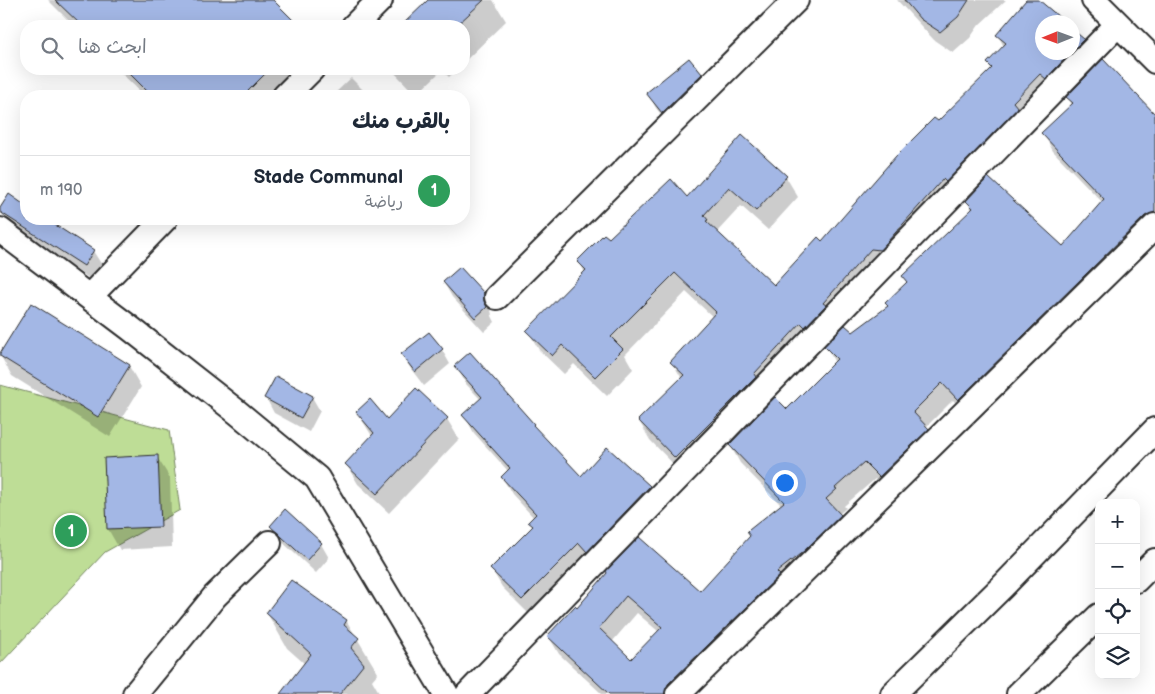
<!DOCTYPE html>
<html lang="ar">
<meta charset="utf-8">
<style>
:root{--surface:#fff;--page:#f6f6f7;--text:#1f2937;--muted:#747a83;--line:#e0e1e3;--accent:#c8321e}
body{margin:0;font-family:"Balsamiq Sans","Playpen Sans Arabic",sans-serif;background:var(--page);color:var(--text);direction:rtl}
.controls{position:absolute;right:15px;bottom:15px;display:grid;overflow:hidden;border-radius:10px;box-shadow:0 5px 20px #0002}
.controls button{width:45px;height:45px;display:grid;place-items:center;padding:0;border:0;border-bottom:1px solid var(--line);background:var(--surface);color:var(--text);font:25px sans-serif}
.compass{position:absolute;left:1035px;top:15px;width:45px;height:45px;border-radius:50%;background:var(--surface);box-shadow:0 5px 20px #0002;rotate:269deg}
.you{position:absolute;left:784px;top:482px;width:18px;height:18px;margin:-12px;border:4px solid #fff;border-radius:50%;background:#1a73e8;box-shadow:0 0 0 8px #1a73e833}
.badge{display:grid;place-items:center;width:32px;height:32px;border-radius:50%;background:var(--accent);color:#fff;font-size:16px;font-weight:700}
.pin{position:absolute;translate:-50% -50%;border:2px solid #fff;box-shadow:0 1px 5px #0006}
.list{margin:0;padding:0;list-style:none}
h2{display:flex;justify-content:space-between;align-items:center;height:65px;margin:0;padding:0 20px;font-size:21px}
h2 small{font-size:16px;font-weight:400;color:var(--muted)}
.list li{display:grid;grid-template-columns:32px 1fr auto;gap:15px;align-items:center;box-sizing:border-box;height:70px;padding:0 20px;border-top:1px solid var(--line)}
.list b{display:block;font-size:19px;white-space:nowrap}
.list p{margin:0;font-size:16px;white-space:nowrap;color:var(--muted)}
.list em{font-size:16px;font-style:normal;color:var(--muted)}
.icon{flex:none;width:28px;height:28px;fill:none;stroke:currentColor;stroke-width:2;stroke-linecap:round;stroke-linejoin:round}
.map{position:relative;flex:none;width:1155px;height:694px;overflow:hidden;direction:ltr}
.search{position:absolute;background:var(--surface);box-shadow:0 5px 20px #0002;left:20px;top:20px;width:450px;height:55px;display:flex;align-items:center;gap:12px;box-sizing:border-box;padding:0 18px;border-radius:20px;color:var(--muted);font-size:19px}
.panel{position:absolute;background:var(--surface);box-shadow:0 5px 20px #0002;left:20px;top:90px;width:450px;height:135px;border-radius:20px;direction:rtl}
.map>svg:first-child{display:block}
.green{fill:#bedd96;stroke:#748460}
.shadow{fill:#0003;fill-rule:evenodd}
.building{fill:#a3b7e5;stroke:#2b2b2b;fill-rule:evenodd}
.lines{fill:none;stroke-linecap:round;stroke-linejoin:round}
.street-casing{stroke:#2b2b2b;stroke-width:28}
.street{stroke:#fff;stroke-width:24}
</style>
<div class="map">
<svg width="1155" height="694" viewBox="0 0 1155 694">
<rect width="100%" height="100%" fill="#fff"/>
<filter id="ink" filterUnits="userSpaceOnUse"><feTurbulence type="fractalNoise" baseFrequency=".02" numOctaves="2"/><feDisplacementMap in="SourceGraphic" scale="10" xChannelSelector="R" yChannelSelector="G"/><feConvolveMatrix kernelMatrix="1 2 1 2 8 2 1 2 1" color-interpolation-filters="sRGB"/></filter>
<g filter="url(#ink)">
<path class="green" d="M0 385 169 430 180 510 105 552 0 664Z"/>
<path class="shadow" d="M48 0H271L297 26H74Z
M430 0H493L506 21 464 62V26H403Z
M897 0H1006L979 25 970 38 953 53 934 40Z
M1028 0H1037L1063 22H1042V52H1072V31L1083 40 1094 60 686 477 650 440 639 421 682 379 672 362 713 317 686 292 625 355 633 369 607 396 574 364 564 374 539 350 528 331 585 273 579 261 609 240 687 199 742 137 786 177 798 197 768 230 741 206 717 232 774 287 822 242 938 123 992 70 988 63 1004 47 998 35Z
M117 69H303L276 96H145Z
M391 69H457L449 77 442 70 416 95Z
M701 74 710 89 671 127 656 108 648 93Z
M351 78 369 96H332Z
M1068 97 1155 114V234L969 417 953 400 926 427 938 447 890 494 875 479 844 506 846 508 839 514 850 533 688 694H602L559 654 549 637 577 609 609 573 700 593 782 506 740 463 730 445 787 411 835 363 826 346 853 334 889 306 907 283 904 277 972 210 967 201 1063 247 1103 203 1053 151 1043 133 1072 105ZM637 613 659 632 631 660 612 642Z
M9 196 26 207V219H44L93 251 102 265 92 280 8 225 0 210Z
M444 283 483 294 491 309 492 316 495 322 484 332 452 297Z
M442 350 450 364 424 386 411 369 402 354Z
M0 355 129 366 141 387 110 437 12 376Z
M456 366 533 425 537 430 581 477 607 449 649 487 660 505 532 617 502 587 492 570 533 528 530 522 534 518 512 494 502 477 508 471 474 433 464 415 481 400 466 384Z
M416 389 447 419 459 439 389 513 358 484 346 464 372 436 357 412 387 420Z
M312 397 320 411 309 432 274 413 266 398Z
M157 457 170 478 172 547 120 550 108 529Z
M272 526 321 544 329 558 316 573 280 540Z
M267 613 346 620 378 673 372 680 380 694H283L305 664 287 648Z"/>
<path class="building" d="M55 0H273L299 26H82Z
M428 0H484L456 26H401Z
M904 0H969L958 17 940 32 920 19Z
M1026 0H1039L1065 22H1042V52H1071L1046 79 1040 74 1013 102 1018 108 946 182 943 179 880 250 871 249 823 303 826 305 805 327 801 323 754 374 756 377 675 458 638 420 684 375 670 362 716 312 675 273 611 337 623 349 595 377 562 345 552 356 526 331 586 270 577 261 604 234 609 238 671 179 687 197 742 135 787 176 756 211 729 187 704 215 708 220 706 221 774 285 818 237 822 241 896 156 934 118 938 121 992 68 987 63 1006 43 996 35Z
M1072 29 1084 39 1072 51Z
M689 58 702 74 662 113 646 93Z
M1103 59 1155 114V212L1145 216 958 400 942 383 913 412 929 429 879 477 864 462 835 488 837 489 826 499 841 515 804 551 777 572 780 575 668 684 665 694H609L547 636 575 606 577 608 607 573 606 571 639 537 700 591 750 536 747 532 749 530 784 502 729 445 775 397 787 409 837 359 824 346 845 325 853 332 888 306 885 303 907 282 902 276 973 208 966 201 988 177 1063 246 1104 199 1041 133 1073 103 1066 97ZM626 596 662 627 631 659 599 628Z
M125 69H270L243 96H152Z
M9 194 26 206V219H46L94 250 84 266 0 212V208Z
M460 267 484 293V301L487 307 475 318 443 282Z
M31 303 130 365 98 417 0 356V353Z
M429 332 443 349 415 372 401 354Z
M470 352 534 424 533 425 581 476 607 447 650 486 587 552 579 543 522 600 490 569 533 526 528 522 536 514 501 477 510 468 462 415 482 397 454 366Z
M276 376 313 396 301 418 264 398Z
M416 388 448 418 377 494 345 464 374 433 356 412 370 399 387 419Z
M158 455 161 527 107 529 104 458Z
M285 509 322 543 307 560 270 526Z
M291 580 347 620 344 625 359 638 351 648 364 664 340 694H280L311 654 266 613Z"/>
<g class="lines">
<defs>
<path id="street" d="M1094 0 1155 61
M354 26 380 0
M285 96 312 69
M0 230 130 328 237 412 317 478 446 694
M89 297 165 219
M497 297 796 0
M1136 580 1155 561
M135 694 215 596 269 543
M468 694 1118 24
M678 694 1155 226
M893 694 1003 586 1155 430
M1019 694 1099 616"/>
</defs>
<use href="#street" class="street-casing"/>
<use href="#street" class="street"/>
</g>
</g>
</svg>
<div class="controls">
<button>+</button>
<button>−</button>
<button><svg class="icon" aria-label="locate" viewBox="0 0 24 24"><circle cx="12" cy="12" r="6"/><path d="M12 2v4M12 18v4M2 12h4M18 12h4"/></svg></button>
<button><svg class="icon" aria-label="layers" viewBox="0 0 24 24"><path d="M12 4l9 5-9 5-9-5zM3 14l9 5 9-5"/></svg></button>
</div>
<svg class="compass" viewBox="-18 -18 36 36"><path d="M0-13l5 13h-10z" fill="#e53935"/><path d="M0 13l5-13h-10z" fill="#747a83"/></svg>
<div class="you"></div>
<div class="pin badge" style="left:71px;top:531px;background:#2e9e5b">1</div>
<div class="search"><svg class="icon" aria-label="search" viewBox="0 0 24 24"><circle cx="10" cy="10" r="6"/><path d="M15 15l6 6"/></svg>ابحث هنا</div>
<section class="panel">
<h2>بالقرب منك<small></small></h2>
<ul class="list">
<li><span class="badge" style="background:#2e9e5b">1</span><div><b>Stade Communal</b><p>رياضة</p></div><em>190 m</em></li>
</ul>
</section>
</div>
